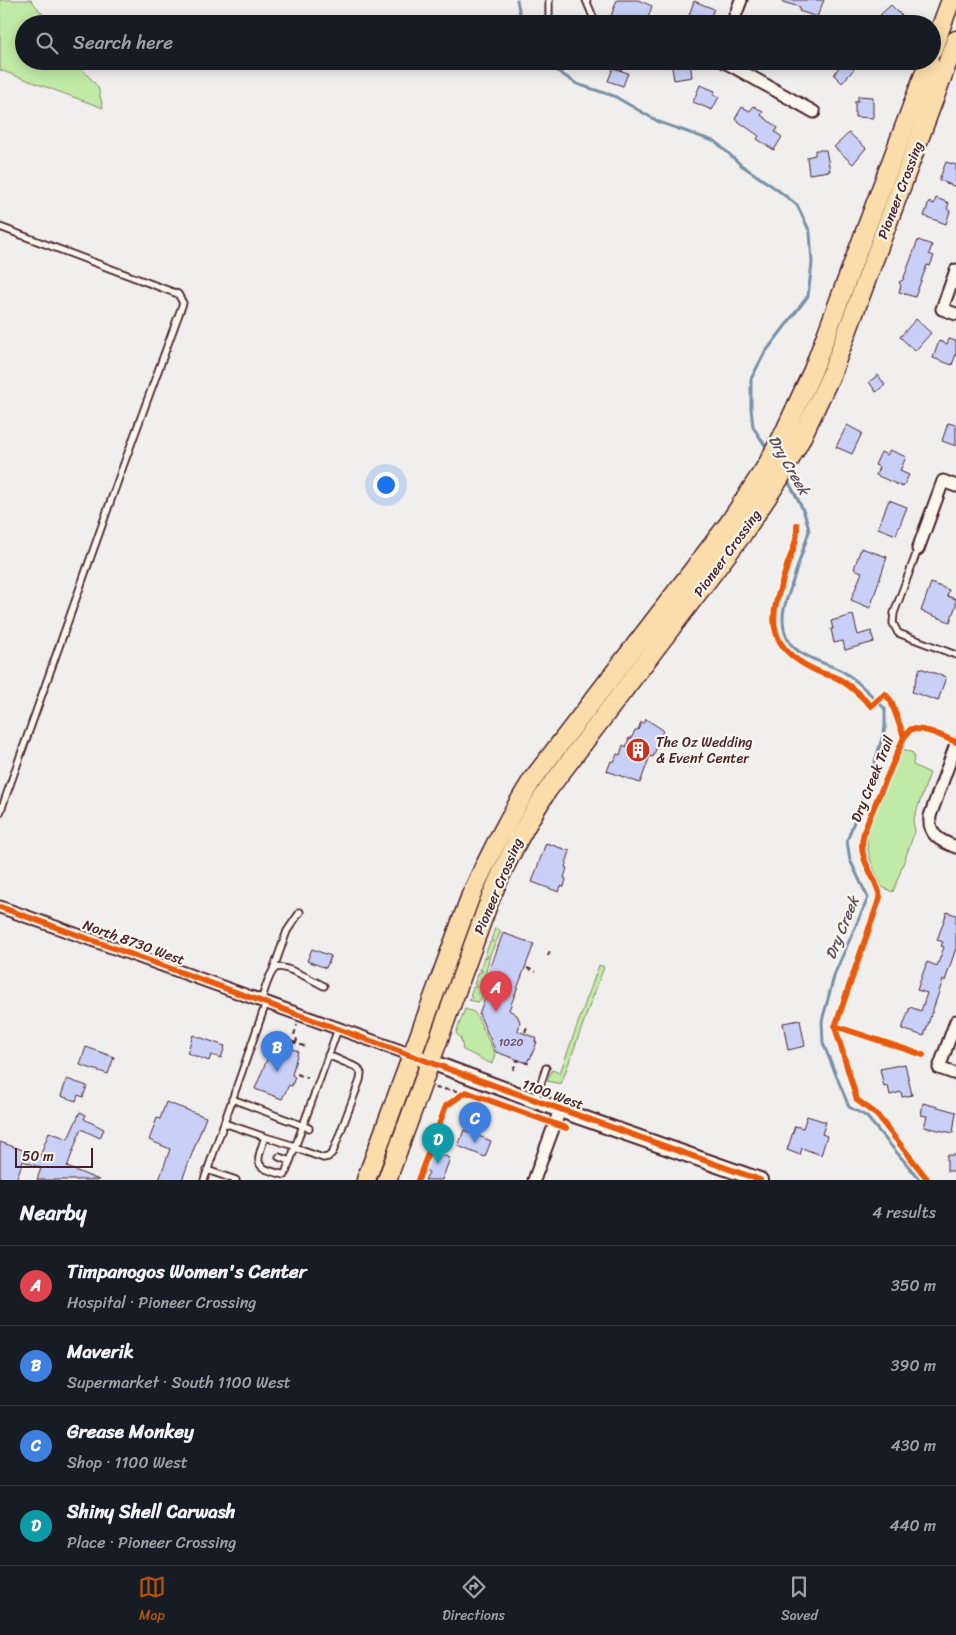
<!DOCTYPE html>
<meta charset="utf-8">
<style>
:root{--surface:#171b24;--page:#242831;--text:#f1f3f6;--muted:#9ea1a6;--line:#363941;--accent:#b45309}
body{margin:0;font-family:Sriracha,sans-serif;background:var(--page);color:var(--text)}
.scale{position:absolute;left:15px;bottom:12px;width:78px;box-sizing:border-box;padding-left:5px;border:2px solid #4a1f2b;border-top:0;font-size:14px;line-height:18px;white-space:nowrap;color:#4a1f2b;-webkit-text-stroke:4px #fbf7ec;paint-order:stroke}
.you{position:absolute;left:385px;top:484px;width:18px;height:18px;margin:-12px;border:4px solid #fff;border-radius:50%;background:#1a73e8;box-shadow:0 0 0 8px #1a73e833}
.badge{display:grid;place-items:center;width:32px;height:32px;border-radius:50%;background:var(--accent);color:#fff;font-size:16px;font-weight:700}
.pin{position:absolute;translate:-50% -41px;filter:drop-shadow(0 1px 2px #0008)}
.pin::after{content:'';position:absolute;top:26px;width:18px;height:15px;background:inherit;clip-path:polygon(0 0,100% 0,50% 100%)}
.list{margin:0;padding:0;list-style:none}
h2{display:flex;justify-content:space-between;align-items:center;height:65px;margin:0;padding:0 20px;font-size:21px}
h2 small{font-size:16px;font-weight:400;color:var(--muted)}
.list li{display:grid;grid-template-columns:32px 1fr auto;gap:15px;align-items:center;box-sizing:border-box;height:80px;padding:0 20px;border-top:1px solid var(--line)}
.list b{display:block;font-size:19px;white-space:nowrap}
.list p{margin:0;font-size:16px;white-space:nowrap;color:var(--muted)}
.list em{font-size:16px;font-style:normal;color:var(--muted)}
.icon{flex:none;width:28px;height:28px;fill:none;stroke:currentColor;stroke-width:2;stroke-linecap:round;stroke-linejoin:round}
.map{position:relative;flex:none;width:956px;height:1180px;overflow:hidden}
.search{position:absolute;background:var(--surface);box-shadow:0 2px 12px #0003;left:15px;right:15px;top:15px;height:55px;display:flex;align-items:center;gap:12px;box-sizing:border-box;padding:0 18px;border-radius:28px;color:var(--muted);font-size:19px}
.sheet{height:385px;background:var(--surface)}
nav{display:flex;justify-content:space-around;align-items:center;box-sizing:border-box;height:70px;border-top:1px solid var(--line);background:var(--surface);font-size:14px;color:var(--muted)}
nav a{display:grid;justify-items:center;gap:2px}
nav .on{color:var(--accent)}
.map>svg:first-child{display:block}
.green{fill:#c1eaa6;stroke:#868468}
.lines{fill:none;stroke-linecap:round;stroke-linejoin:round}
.stream{stroke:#7890a7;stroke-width:3}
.building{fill:#c8d0f8;stroke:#4a1f2b}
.service-casing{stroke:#4a1f2b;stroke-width:9}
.minor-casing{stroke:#4a1f2b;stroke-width:15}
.tertiary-casing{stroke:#4a1f2b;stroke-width:18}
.trunk-casing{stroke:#4a1f2b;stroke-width:21}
.path{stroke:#4a1f2b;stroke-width:2;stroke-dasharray:5 4;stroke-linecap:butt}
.service{stroke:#fbf7ec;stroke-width:5.5}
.minor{stroke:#fbf7ec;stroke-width:11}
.tertiary{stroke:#fbf7ec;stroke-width:14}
.trunk{stroke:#fbddab;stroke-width:18}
.cycleway-casing{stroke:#fbf7ec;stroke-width:9}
.cycleway{stroke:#e8590c;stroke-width:6}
.labels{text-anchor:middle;stroke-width:4.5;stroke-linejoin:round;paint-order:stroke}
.number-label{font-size:11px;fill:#6a4b5e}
.street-label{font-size:14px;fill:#4a1f2b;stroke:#fbf7ec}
.poi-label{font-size:14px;fill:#4a1f2b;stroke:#fbf7ec;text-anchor:start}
.water-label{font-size:15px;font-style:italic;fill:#5d4e5e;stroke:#fbf7ec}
</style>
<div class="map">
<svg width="956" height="1180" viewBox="0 0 956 1180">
<rect width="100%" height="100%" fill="#f1efee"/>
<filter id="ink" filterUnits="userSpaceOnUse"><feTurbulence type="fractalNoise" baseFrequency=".02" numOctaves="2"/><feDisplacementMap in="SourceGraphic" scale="10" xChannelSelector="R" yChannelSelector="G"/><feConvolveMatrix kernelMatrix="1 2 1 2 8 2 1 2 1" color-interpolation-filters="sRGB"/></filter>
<g filter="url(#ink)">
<path class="green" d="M0 0H31L48 21 49 24H24V61H75L98 87 103 108 0 70Z
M903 749 913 753 914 756 913 765 930 773 913 821 915 831 893 892 882 887C874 869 864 851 868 830Z
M495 928 501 931 490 955 484 980 487 983 516 993 515 996 488 987C482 991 484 1000 477 1002L469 1000 471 999 472 997 470 996 473 987H476V985L474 984 479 972H482V970H480L484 957 487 958 488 956 485 955 490 942H492L493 941 491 940Z
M599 965 604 967 561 1084 547 1081 552 1070 560 1073Z
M465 1009 474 1012 477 1016 495 1054 492 1064C482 1060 473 1054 463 1050L461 1039 456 1033Z"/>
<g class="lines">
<path class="stream" d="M517 0 522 24
M542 61 577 84 614 96 659 122 716 142 741 165 775 188 797 205 810 232 812 263 808 296 764 354 751 379V408L753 427 768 450
M786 478C796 495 806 512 809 531 803 551 796 570 790 590 787 599 782 609 783 620 784 657 817 658 842 671 857 679 873 697 885 709V728L872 772 847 841 850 860 868 898 835 973 822 1021 823 1043 849 1107 866 1116 920 1180"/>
</g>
<path class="building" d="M617 0H638L652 6 646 24H608Z
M783 0H824L817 17 799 11 800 7 782 2Z
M694 1 714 9 709 20 706 19 704 24H694L687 21Z
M891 5 910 24H876L883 19 880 15Z
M671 61H690L692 77 674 80Z
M843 61H861L842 83 834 75Z
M613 68 628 73 623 86 608 81Z
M700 85 715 91 713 95 719 97 712 110 693 102Z
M858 96 873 97V118L855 117V101H858Z
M754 106 763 112 761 115 778 128 775 132 782 137 774 150 757 139 759 136 735 119 742 107 750 111Z
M849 133 866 148 853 164 834 147Z
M815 150H826L830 171 809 174 807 157 815 155Z
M946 162 956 165V187L939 180Z
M936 198 949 203 947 209 950 211 946 224 924 216 929 202 934 204Z
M918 240 932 245 929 254 934 256 930 266 927 265 915 297 899 292 901 286 899 282 903 280Z
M916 319 931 333 915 351 900 337Z
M949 339 956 341V354L952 365 933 358 939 341 947 344Z
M878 375 885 385 876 392 869 382Z
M948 423 956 425V446L942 441Z
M847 425 862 433 852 454 836 447Z
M890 450 906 457 900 471 909 475 903 487 876 475 879 467 875 465 881 452 887 455Z
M889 500 907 507 896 535 878 528Z
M861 548 887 557 870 608 851 600 862 572 854 569Z
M931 583 949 590 947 596 956 599V605L950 622 921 611Z
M853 615 858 635 871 631 874 642 845 650 843 641 834 643 831 629H833L831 621Z
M920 668 946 677 938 701 912 692Z
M646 719 663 730 653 757 650 756 640 783 607 771 611 761 614 762 617 754 620 755 623 745 626 747 629 738 631 739 635 730H638L641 722 643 723Z
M546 843 570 851 565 867 567 868 564 878 566 879 564 887 561 886 559 892 532 882Z
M947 912 956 915V948L945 981 943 980 924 1036 902 1029 910 1007 921 1011 927 993 917 990 927 962 937 966 944 947 941 946 943 942 937 940Z
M503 933 534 944 509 1010 517 1015 520 1022 518 1031 536 1038 535 1042H537L530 1059 529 1058 527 1063 496 1052 479 1014 491 982 486 980Z
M312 949 331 956 326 968 307 961Z
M800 1020 805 1046 788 1050 783 1023Z
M193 1035 225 1046 221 1058 211 1055 209 1061 187 1053Z
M274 1042 298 1051 292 1075 295 1077 292 1086 289 1085 282 1099 255 1089Z
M86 1047 114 1057 108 1074 80 1065Z
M905 1064 912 1095 902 1097 901 1092 890 1095 888 1086 884 1087 880 1069Z
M67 1079 87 1086 83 1097 78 1095 76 1101 61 1096Z
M166 1102 206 1117 182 1180H159L170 1149 149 1140 157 1118 160 1119Z
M923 1103 956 1112 953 1133 924 1127 927 1116 921 1115Z
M80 1112 86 1115 84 1119 104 1129 100 1138 81 1129 67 1167 99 1180H37L41 1168 23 1161 16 1180H0V1142L40 1156 49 1132 68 1139Z
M807 1116 826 1122 822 1134 827 1136 821 1155 802 1148 800 1155 787 1150 795 1126 803 1128Z
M464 1130 491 1141 485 1157 458 1146Z
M432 1152 450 1158 442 1180H425L429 1172 425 1170Z
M947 1155H956V1171H947Z"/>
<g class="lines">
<defs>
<path id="service" d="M586 0 596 24
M549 24V0
M0 227 178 294 183 303 122 469 0 813
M918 549 894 613 893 623 898 633 956 655
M273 970 287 931 300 912
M261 1001C264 993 269 972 276 968 284 964 316 982 324 986
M266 1003 224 1123 265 1137C255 1166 254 1167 285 1175L338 1029
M232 1099 309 1128
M535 1101 546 1068
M265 1137 295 1146
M295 1148 323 1158 328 1157 333 1152 360 1080 361 1073 358 1068 328 1055
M279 1157 290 1161
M207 1170 236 1180
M204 1180 224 1123"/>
<path id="minor" d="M732 24 741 0
M723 61 814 112
M956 270 942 309 956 314
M918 549 943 481 956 486
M956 744 930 816C928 835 940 841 956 847
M0 907 412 1055
M956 1021 939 1068 956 1074
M534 1180 560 1110"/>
<path id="tertiary" d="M412 1055 560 1110 760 1180"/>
<path id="trunk" d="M932 51 951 0
M366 1180 471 895C489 855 509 817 532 780L729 523 767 465 784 433 813 370 929 61
M387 1180 489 902C505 863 524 827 547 791L742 535 780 478 800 441 831 375 956 40"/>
</defs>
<use href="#service" class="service-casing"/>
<use href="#minor" class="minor-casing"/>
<use href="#tertiary" class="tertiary-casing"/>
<use href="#trunk" class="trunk-casing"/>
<path class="path" d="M548 956 551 948
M527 968 536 972
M525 1032 528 1024
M275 1035 306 1047
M296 1043 297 1040 294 1035 297 1025
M513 1070 517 1060 530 1064
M297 1074 308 1078
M435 1088 466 1092"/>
<use href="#service" class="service"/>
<use href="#minor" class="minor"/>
<use href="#tertiary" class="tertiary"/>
<use href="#trunk" class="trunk"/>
<defs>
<path id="cycleway" d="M797 525C798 540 792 552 787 566 784 577 780 588 777 599 767 636 784 656 817 671 823 674 829 675 835 677 849 684 860 695 871 706L885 694 891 701 904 737
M0 907C253 998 506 1091 760 1180
M835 1026 923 1055
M418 1180 446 1106 466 1092 566 1128
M928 1180 877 1115 857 1100 835 1027 880 897C877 879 862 864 862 846 862 831 871 815 876 802 886 780 895 759 904 737L911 729C927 728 941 736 956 742"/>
</defs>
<use href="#cycleway" class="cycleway-casing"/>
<use href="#cycleway" class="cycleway"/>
</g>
</g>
<defs>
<symbol id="building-disc" viewBox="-11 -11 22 22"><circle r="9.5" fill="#c8321e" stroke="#fbf7ec"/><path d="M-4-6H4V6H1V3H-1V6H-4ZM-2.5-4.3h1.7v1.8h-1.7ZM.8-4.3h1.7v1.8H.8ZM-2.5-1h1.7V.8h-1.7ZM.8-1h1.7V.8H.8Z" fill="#fff"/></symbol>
</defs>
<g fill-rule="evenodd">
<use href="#building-disc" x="624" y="736" width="28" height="28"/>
</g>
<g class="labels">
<g class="number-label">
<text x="511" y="1046">1020</text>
</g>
<g class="street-label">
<text transform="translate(900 190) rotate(-69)" y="5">Pioneer Crossing</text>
<text transform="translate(727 553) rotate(-54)" y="5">Pioneer Crossing</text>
<text transform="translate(872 779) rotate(-68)" y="5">Dry Creek Trail</text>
<text transform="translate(498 886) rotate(-67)" y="5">Pioneer Crossing</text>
<text transform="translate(134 942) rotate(20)" y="5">North 8730 West</text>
<text transform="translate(553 1094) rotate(20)" y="5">1100 West</text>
</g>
<g class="poi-label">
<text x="656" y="747">The Oz Wedding<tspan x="656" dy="16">&amp; Event Center</tspan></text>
</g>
<g class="water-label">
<text transform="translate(789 465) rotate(60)" y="5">Dry Creek</text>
<text transform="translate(842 928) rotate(-68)" y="5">Dry Creek</text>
</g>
</g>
</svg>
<div class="scale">50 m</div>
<div class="you"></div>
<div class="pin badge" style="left:496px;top:1012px;background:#e0444e">A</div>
<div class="pin badge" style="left:277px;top:1072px;background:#3f7fe0">B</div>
<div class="pin badge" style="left:475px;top:1143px;background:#3f7fe0">C</div>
<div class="pin badge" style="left:438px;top:1164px;background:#0f9aa8">D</div>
<div class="search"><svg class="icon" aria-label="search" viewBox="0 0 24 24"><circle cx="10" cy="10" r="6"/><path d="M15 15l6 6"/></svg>Search here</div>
</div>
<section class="sheet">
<h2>Nearby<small>4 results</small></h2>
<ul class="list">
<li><span class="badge" style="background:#e0444e">A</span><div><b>Timpanogos Women's Center</b><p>Hospital · Pioneer Crossing</p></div><em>350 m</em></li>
<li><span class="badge" style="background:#3f7fe0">B</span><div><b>Maverik</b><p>Supermarket · South 1100 West</p></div><em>390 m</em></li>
<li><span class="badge" style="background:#3f7fe0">C</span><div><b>Grease Monkey</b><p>Shop · 1100 West</p></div><em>430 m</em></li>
<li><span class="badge" style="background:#0f9aa8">D</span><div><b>Shiny Shell Carwash</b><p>Place · Pioneer Crossing</p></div><em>440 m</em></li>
</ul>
</section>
<nav>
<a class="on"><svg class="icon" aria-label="map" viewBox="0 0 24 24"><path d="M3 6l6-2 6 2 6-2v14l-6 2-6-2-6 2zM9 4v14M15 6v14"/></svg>Map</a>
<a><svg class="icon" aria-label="directions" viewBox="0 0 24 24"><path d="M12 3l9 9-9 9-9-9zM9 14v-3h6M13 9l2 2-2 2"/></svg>Directions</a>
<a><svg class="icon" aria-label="saved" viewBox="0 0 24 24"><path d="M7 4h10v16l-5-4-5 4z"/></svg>Saved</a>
</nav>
